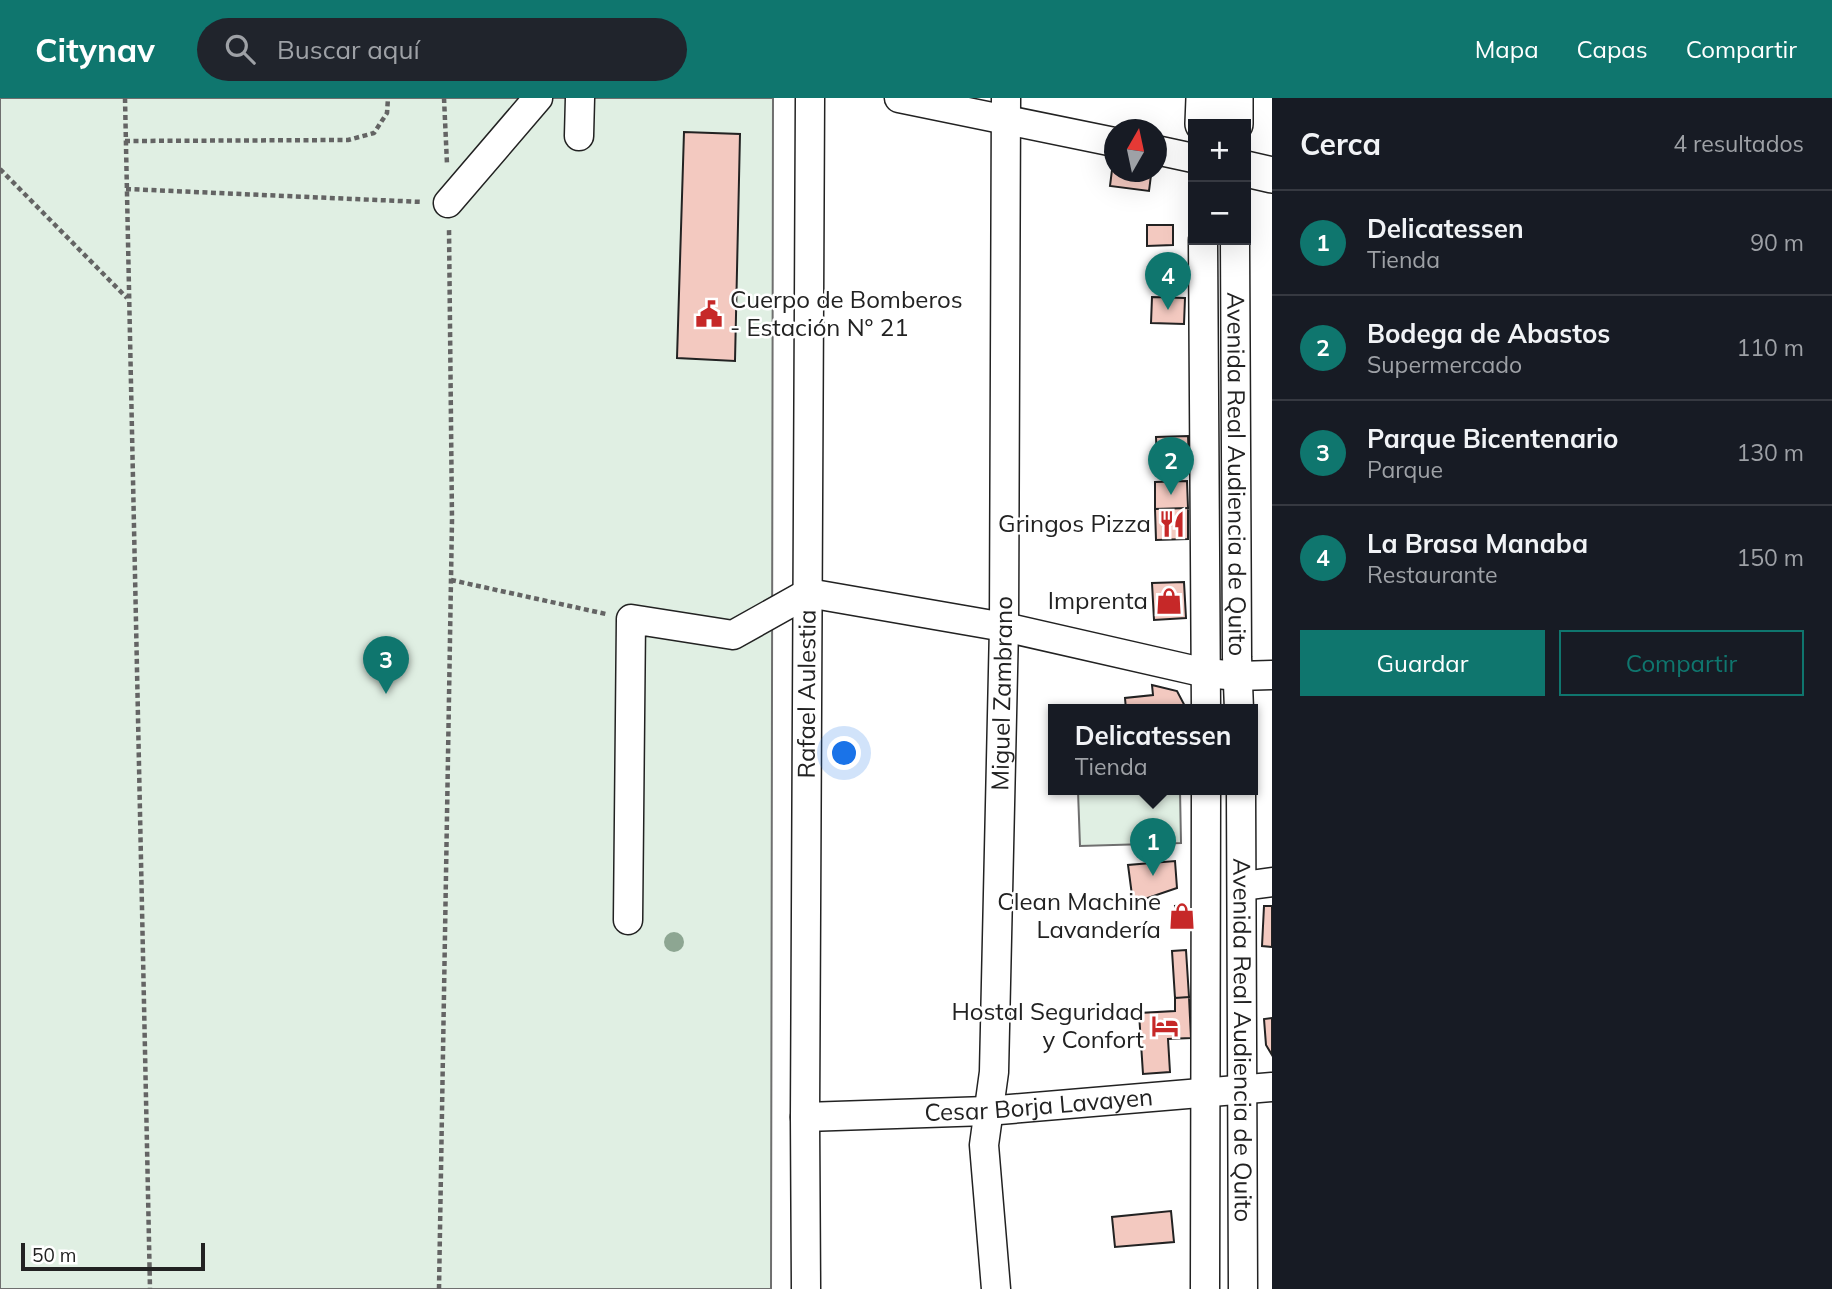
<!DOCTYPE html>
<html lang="es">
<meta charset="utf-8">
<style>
:root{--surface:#171b24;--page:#20242c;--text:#f1f3f6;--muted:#9ea1a6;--line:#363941;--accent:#0f766e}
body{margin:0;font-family:Mulish,sans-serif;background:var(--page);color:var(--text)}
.controls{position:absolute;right:21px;top:21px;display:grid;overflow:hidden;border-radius:0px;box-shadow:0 7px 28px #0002}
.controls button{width:63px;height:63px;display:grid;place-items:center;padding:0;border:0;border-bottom:2px solid var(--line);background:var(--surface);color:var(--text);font:35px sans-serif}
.compass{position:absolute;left:1104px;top:21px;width:63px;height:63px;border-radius:50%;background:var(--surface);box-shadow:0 7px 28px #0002;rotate:9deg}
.scale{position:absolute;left:21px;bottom:18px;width:184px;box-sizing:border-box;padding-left:7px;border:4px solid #222;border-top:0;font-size:19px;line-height:24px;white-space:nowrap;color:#222;-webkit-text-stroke:5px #fff;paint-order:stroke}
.you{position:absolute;left:845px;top:656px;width:24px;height:24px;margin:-18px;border:5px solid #fff;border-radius:50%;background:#1a73e8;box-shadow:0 0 0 10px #1a73e833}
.badge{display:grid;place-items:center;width:46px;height:46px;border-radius:50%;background:var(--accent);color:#fff;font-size:23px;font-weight:700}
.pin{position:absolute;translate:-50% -58px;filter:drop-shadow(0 2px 4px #0008)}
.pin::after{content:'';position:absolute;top:37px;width:24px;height:21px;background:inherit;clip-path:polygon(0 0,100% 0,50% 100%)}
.popup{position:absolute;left:1048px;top:606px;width:210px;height:91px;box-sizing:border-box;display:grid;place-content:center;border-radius:0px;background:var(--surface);filter:drop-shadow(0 2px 5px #0005);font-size:23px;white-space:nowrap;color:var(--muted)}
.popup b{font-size:26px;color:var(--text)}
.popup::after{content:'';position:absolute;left:50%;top:100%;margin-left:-14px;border:14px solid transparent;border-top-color:var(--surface)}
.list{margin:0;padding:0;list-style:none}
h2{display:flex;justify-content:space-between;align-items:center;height:91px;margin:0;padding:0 28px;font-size:30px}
h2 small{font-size:23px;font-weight:400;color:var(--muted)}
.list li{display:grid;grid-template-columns:46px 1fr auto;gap:21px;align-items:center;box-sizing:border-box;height:105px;padding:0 28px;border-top:2px solid var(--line)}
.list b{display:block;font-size:26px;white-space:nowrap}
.list p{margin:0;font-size:23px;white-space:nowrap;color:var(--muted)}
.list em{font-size:23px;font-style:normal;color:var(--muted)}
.actions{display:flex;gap:14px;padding:21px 28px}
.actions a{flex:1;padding:16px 0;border:2px solid var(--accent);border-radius:0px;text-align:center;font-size:24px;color:var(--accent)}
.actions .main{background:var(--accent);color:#fff}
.icon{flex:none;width:38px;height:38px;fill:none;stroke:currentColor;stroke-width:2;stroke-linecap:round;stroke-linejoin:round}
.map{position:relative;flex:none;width:1272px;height:1191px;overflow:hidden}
header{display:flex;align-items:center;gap:42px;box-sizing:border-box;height:98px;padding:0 35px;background:var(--accent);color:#fff}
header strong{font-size:33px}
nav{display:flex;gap:38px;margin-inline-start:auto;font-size:24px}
.search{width:490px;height:63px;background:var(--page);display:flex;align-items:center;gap:18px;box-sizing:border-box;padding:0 24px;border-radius:38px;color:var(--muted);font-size:26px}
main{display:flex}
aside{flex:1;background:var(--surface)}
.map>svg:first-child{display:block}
.green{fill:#e0efe3;stroke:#6f6f6f;stroke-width:2}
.building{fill:#f3c9c0;stroke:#222;stroke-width:2}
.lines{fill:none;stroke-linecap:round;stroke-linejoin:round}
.minor-casing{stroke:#222;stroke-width:31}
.major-casing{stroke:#222;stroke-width:38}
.path{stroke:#646464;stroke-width:4.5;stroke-dasharray:5 3.5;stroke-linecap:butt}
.minor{stroke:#fff;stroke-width:28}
.major{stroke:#fff;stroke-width:35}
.tree{fill:#8da692}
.labels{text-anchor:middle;stroke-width:5;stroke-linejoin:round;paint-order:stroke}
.poi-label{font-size:24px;fill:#222;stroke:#fff;text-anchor:end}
.street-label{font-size:24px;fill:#222;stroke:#fff}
</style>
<header>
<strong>Citynav</strong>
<div class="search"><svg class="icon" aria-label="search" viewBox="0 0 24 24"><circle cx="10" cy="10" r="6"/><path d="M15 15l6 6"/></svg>Buscar aquí</div>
<nav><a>Mapa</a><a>Capas</a><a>Compartir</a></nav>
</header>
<main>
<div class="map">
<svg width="1272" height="1191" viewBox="0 0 1272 1191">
<rect width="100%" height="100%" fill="#fff"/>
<path class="green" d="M0 0H773L771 1191H0Z
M1180 692 1181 745 1080 748 1078 693Z"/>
<path class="building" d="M684 34 740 36 735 263 677 260Z
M1112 72 1151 77 1149 93 1110 88Z
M1147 127H1173V147L1147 148Z
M1152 199 1185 200 1184 226 1151 225Z
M1188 338 1189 363 1157 365 1156 339Z
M1187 383 1188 410 1155 411V384Z
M1188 410V441L1156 442 1155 411Z
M1184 484 1186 520 1154 522 1152 485Z
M1152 587 1177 593 1187 612H1126L1125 600 1153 597Z
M1175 763 1177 790 1133 805 1128 767Z
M1187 807 1189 828 1177 829 1175 808Z
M1264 808H1272V849L1262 848Z
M1186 852 1189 899 1175 900 1172 853Z
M1189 899 1191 940 1168 941 1170 974 1143 976 1139 915 1175 913V900Z
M1272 920V957L1266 947 1264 921Z
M1171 1113 1174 1144 1115 1149 1112 1119Z"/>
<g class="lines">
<defs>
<g id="minor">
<path d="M899 0 1114 44"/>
<path d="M579 38 580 0"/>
<path d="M1156 52 1193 60"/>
<path d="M448 105 538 0"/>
<path d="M1203 142 1206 612"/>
<path id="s1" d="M1235 142 1237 559 1239 612"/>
<path id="s2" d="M1241 692 1243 1191"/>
<path d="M1243 788 1272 784"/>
<path d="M628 822 631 521 733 537 808 495 1004 529 1206 575 1238 578 1272 577"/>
<path id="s3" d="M805 1019 987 1013 1272 989"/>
<path id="s4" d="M806 1191 805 1019 810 0"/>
<path id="s5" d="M996 1191 984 1047 994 974 1004 529 1006 0"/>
<path d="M1205 1191 1206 692"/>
</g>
<path id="major" d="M1203 26 1204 0
M1235 26V0
M1246 71 1272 77"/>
</defs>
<use href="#minor" class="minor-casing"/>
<use href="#major" class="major-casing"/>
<path class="path" d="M125 0 150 1191
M444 0 447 66
M125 43 348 42 374 35 387 15 388 0
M0 71 127 200
M126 91 423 104
M451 482 606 516
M439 1191 452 422 449 130"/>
<use href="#minor" class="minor"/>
<use href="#major" class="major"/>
</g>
<circle class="tree" cx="674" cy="844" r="10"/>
<defs>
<symbol id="civic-bare" viewBox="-9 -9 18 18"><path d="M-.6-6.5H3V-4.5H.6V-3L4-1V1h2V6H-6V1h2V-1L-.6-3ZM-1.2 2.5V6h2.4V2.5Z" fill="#c62828" stroke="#fff" stroke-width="2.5" paint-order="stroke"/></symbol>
<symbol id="restaurant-bare" viewBox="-9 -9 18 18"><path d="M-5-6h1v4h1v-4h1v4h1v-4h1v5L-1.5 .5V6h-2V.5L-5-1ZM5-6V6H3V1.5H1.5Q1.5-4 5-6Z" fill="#c62828" stroke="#fff" stroke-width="2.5" paint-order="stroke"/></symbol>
<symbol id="shop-bare" viewBox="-9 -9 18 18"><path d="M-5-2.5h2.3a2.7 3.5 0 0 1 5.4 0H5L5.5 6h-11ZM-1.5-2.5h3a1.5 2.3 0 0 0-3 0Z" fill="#c62828" stroke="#fff" stroke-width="2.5" paint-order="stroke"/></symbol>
<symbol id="hotel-bare" viewBox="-9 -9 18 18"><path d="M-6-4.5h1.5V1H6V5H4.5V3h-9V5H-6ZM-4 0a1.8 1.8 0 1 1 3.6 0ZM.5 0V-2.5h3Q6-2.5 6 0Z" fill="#c62828" stroke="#fff" stroke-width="2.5" paint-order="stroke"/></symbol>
</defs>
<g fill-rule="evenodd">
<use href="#civic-bare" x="690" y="197" width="38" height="38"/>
<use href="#restaurant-bare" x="1153" y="407" width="38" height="38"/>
<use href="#shop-bare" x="1150" y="484" width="38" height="38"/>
<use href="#shop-bare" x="1163" y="799" width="38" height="38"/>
<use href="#hotel-bare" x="1146" y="909" width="38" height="38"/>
</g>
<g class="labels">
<g class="poi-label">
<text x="730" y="210" text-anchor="start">Cuerpo de Bomberos<tspan x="730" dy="28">- Estación N° 21</tspan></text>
<text x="1151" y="434">Gringos Pizza</text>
<text x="1148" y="511">Imprenta</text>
<text x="1161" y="812">Clean Machine<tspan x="1161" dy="28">Lavandería</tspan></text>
<text x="1144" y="922">Hostal Seguridad<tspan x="1144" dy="28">y Confort</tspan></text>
</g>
<g class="street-label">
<text dy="8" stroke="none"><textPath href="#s1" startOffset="234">Avenida Real Audiencia de Quito</textPath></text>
<text dy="8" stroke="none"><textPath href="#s4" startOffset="595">Rafael Aulestia</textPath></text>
<text dy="8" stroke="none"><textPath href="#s5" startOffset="597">Miguel Zambrano</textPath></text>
<text dy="8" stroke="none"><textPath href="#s2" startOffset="250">Avenida Real Audiencia de Quito</textPath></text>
<text dy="8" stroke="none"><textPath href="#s3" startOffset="234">Cesar Borja Lavayen</textPath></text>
</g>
</g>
</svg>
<div class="controls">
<button>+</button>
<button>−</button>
</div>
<svg class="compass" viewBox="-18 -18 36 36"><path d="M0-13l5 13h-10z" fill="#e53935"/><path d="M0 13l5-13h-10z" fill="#9ea1a6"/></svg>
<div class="scale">50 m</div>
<div class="you"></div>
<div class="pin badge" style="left:1153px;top:778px">1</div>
<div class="popup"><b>Delicatessen</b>Tienda</div>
<div class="pin badge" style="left:1171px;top:397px">2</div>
<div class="pin badge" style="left:386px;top:596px">3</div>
<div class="pin badge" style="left:1168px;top:212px">4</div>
</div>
<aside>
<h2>Cerca<small>4 resultados</small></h2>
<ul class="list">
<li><span class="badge">1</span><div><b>Delicatessen</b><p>Tienda</p></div><em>90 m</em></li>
<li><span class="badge">2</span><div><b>Bodega de Abastos</b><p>Supermercado</p></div><em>110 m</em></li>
<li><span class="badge">3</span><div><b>Parque Bicentenario</b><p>Parque</p></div><em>130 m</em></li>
<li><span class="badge">4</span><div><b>La Brasa Manaba</b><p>Restaurante</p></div><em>150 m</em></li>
</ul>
<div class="actions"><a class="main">Guardar</a><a>Compartir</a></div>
</aside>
</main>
